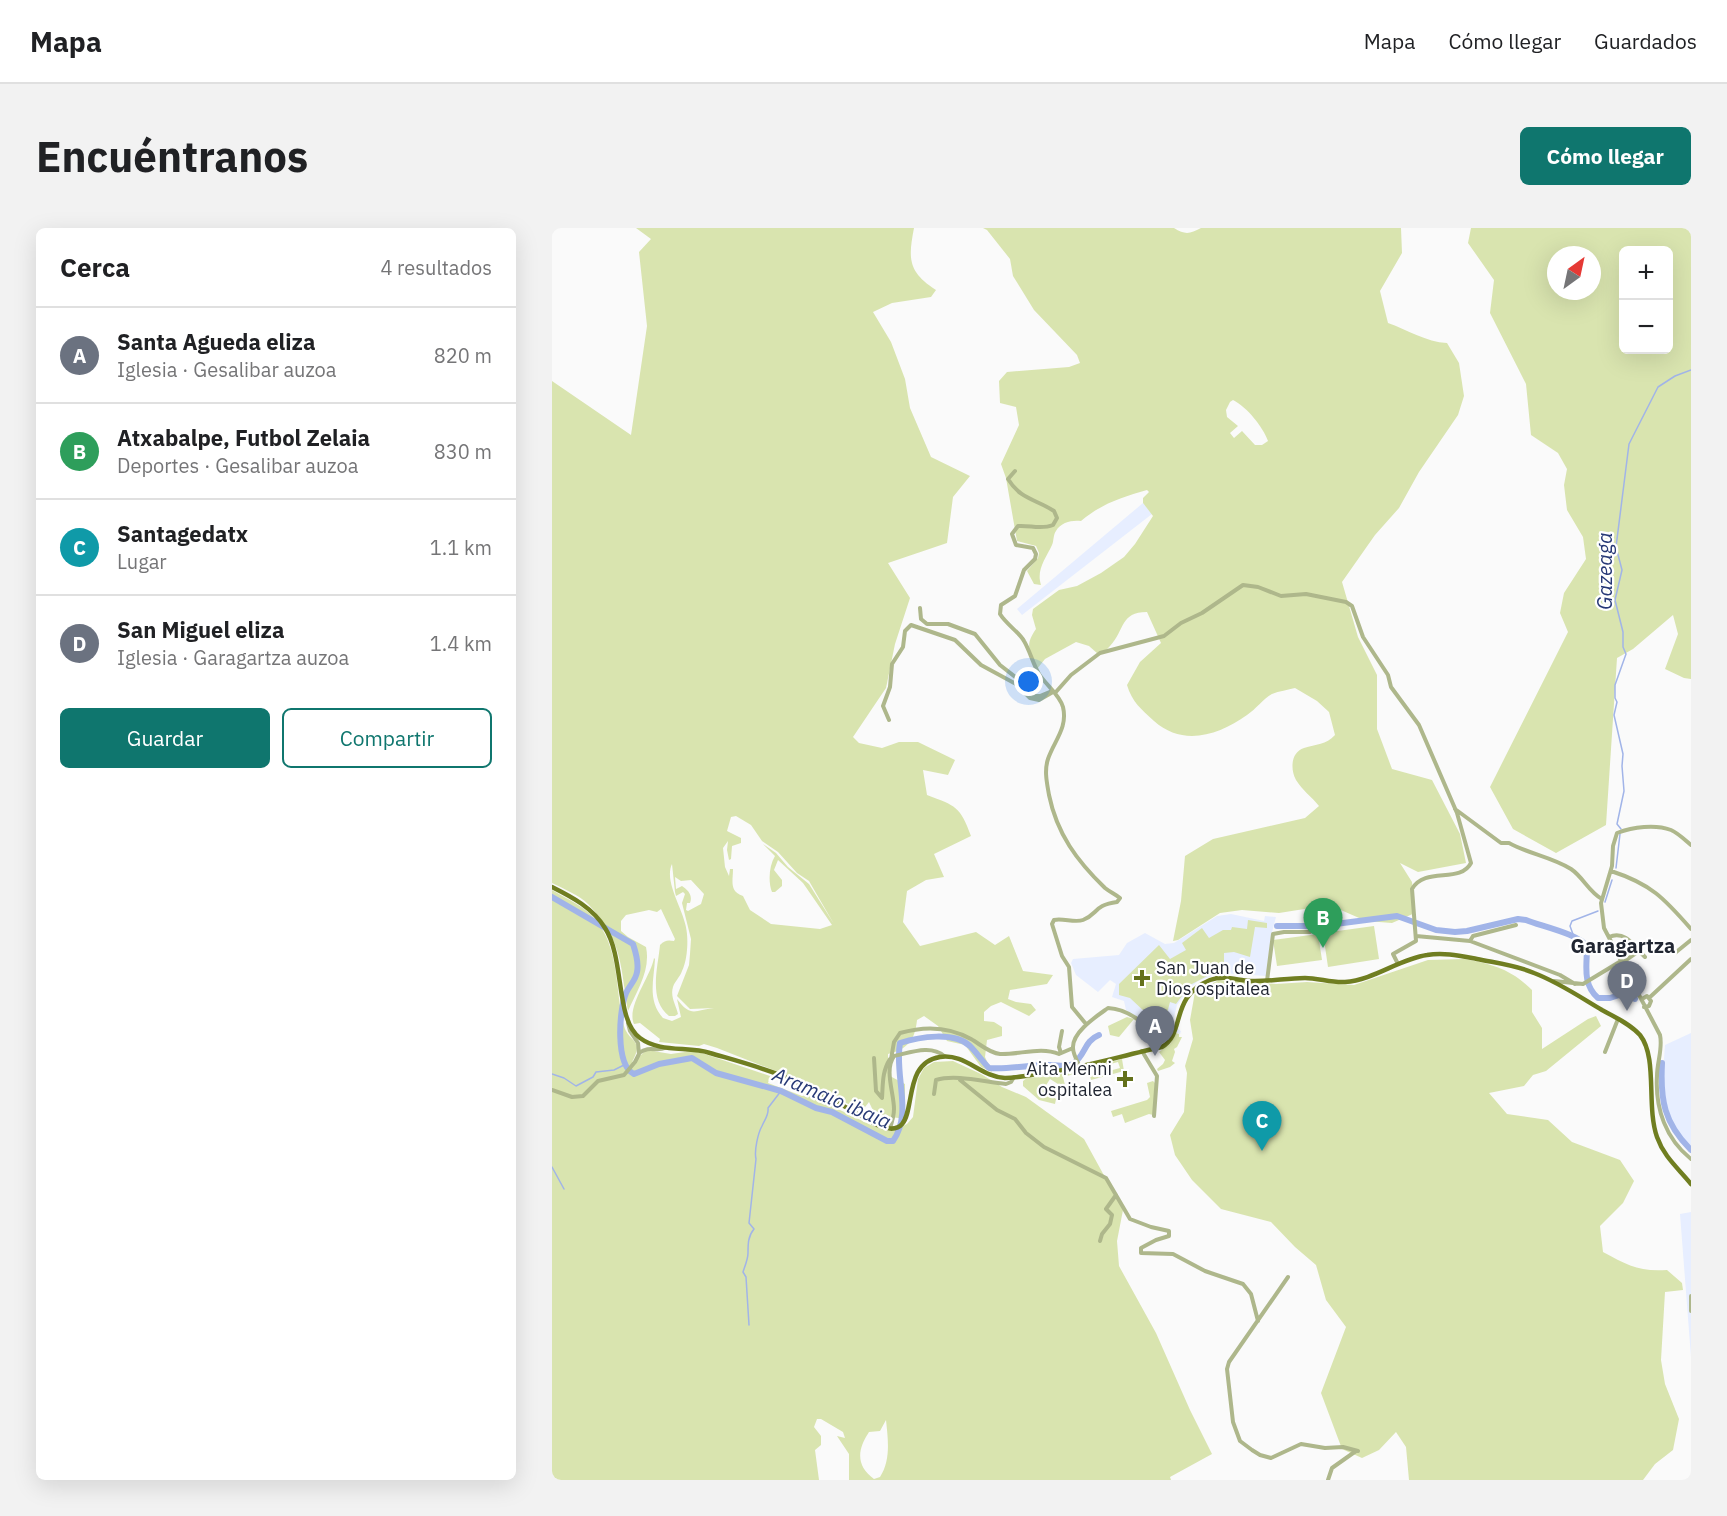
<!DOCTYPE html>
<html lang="es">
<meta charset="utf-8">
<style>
:root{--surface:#fff;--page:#f2f2f2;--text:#202124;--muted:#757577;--line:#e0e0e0;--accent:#0f766e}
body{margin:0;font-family:"IBM Plex Sans",sans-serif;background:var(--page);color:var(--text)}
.controls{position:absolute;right:18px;top:18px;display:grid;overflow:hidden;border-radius:9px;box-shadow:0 6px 24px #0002}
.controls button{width:54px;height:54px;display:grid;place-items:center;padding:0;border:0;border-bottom:2px solid var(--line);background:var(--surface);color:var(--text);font:30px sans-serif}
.compass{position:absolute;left:995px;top:18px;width:54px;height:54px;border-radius:50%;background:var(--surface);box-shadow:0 6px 24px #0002;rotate:33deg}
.you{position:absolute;left:477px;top:454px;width:21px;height:21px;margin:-15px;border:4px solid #fff;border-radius:50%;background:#1a73e8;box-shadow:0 0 0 9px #1a73e833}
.badge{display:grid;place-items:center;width:39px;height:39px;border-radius:50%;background:var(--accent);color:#fff;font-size:20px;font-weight:700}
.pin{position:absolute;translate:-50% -50px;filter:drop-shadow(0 2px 3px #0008)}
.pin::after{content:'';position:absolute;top:32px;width:21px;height:18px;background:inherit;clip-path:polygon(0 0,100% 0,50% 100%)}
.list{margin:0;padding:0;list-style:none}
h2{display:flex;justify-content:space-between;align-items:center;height:78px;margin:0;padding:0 24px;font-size:26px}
h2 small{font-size:20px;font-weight:400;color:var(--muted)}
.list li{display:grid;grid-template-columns:39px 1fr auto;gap:18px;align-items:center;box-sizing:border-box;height:96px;padding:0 24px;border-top:2px solid var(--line)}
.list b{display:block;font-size:22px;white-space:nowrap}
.list p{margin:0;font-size:20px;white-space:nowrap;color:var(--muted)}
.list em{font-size:20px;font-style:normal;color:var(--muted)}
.actions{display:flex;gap:12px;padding:18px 24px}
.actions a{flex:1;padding:14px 0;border:2px solid var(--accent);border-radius:9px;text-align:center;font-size:21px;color:var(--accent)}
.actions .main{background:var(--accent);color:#fff}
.map{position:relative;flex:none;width:1139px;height:1252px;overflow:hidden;border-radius:9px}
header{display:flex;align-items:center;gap:36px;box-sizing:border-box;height:84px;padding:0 30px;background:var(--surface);border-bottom:2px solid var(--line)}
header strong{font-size:28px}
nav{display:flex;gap:33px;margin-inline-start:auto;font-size:21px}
.intro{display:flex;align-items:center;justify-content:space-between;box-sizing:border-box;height:144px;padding:0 36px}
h1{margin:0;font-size:42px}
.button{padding:15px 27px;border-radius:9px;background:var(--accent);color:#fff;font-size:21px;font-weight:700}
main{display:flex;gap:36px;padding:0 36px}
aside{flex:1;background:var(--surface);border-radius:9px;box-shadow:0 6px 24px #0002}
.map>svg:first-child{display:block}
.built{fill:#e7eeff}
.green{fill:#d9e4af;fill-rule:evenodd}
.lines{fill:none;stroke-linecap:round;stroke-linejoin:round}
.stream{stroke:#a1b4e8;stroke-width:1.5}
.river{stroke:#a1b4e8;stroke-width:6}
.minor{stroke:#aeb78b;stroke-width:4}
.major{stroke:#707e21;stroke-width:4.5}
.poi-dot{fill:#64711b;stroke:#fff;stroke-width:2}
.labels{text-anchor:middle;stroke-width:4.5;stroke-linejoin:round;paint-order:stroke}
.poi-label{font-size:18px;fill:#212632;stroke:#fff;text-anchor:start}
.water-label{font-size:20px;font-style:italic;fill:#273976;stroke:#fff}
.neighbourhood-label{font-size:20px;font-weight:bold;fill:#212632;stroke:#fff}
</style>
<header>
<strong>Mapa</strong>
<nav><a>Mapa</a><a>Cómo llegar</a><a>Guardados</a></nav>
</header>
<div class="intro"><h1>Encuéntranos</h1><a class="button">Cómo llegar</a></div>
<main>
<aside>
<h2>Cerca<small>4 resultados</small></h2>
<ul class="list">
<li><span class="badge" style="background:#6b7280">A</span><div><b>Santa Agueda eliza</b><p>Iglesia · Gesalibar auzoa</p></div><em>820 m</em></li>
<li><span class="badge" style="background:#2e9e5b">B</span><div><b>Atxabalpe, Futbol Zelaia</b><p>Deportes · Gesalibar auzoa</p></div><em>830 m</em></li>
<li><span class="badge" style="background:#0f9aa8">C</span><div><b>Santagedatx</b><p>Lugar</p></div><em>1.1 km</em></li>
<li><span class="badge" style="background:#6b7280">D</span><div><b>San Miguel eliza</b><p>Iglesia · Garagartza auzoa</p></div><em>1.4 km</em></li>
</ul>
<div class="actions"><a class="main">Guardar</a><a>Compartir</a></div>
</aside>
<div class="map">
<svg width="1139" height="1252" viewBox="0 0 1139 1252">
<rect width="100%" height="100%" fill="#fafafa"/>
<path class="built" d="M591 275 600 286 470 387 465 381Z
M679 686 712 693 713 688 724 689 719 708 714 748 669 745 646 753 636 762 625 777 620 798 629 803 628 806 620 803 619 809 610 817 606 814 608 811 574 782 572 773 560 769 564 756 558 752 546 764 524 747 519 735 521 731 567 727 575 715 593 705 613 716 622 715 665 688Z
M1139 805V920L1118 893 1111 866V844L1113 817Z
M1139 984V1129L1128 986Z"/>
<path class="green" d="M84 0H362C356 31 356 44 384 62L379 69 340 75 321 84 339 114 353 151 358 180 379 229 418 248 401 269 395 315 336 335 358 370 343 416 334 460 301 509 307 515 330 520 347 514H366L403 532 396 547 371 542 375 567C404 578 408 578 419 608L382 626 392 649 374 652 355 663 351 694 368 718 424 704 443 717 457 708 471 743 501 747 495 756 458 762 456 771 464 774 479 776 484 782 477 788 449 774 439 778 432 784V793L442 794 450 799V808L435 812 433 829 440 844 429 839 413 817 395 813 386 798 372 788 365 792C363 812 356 821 336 826V847L353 856V883L347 890 336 889 334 886 325 891 317 874 310 883 257 856 165 820 152 816 147 818 107 814 108 811 88 795 82 796C74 779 99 748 102 730L103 731C102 752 95 772 111 790L120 793 129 789 125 771C139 790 143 782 162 780L138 781 125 768 137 737 138 726 139 711 130 675 133 666 131 664 124 668 123 664 120 636C111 655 134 684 135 706 136 717 135 733 130 743 128 749 123 753 121 759 118 769 124 777 126 786L123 788H117C96 772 106 739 108 717 113 712 116 712 122 713L123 711 109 681 105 684 97 682 74 687 69 693V703L76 709 94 719C99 742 85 763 76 783 68 736 71 713 36 676 27 667 12 661 0 655V153L79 207 95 98 87 24 99 11ZM184 588 199 597 210 613 226 624 245 645 257 653 282 696 257 656 236 639 224 625 211 616 223 628C217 638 216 654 220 664H223L230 658V652L222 642 226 632 251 655 280 697 268 701 219 696 198 682 191 668C177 663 181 653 181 641H178L177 648 173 639 171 620 176 613 175 622 177 632 179 631 180 618 189 615V610L175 603 179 589ZM123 649 129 653 139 652 152 666 149 676 136 683 134 682 135 675H138C141 667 136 662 130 658L124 661Z
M431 0H622C633 7 638 6 649 0H849L850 25 828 63 836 95C856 102 874 114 895 115L907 135 912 168 906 187 867 244 847 280 823 307 790 354 806 409 825 447V501L840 541 880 552 908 606 914 635 866 644 848 635 860 654 863 685 840 695 814 693 782 679H765L727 685 690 682 668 685 626 712 621 713 629 673 633 628 661 611 753 590 767 578C760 569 750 562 744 552 738 541 739 524 752 520 764 516 774 517 783 507L777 484 765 473 743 460C736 462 727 463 720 466 711 471 704 481 695 487 667 507 631 519 602 493 589 481 580 474 575 457L588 434 609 415 595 384C568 384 573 402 558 418 555 422 550 424 546 426L537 418 524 414 493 431 485 441C478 423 472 418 484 401L480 387 481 381 507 362 525 358 549 345 572 329 583 316 601 288 591 275V270L597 264 595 262C570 269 549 276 529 293 520 292 509 294 504 303 501 307 502 313 500 317 494 330 484 342 489 357L482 356 475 343 486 330 487 325 484 318 465 313 454 250 449 236 467 197 464 179 448 175 447 153 455 144 517 139 528 135 525 127 482 82 461 48 458 31 435 2ZM681 172C695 179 711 199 716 213L710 217H703L690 203 682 210 678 205 686 198 675 189 674 182 678 174Z
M919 0H1139V451L1132 450 1113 441 1126 406 1121 387 1081 421 1065 430 1054 597 1004 625 961 601 938 559 1016 404 1008 385 1012 365 1034 331 1031 309 1015 282 1012 257 1015 241 1006 225 979 207 974 156 938 85 942 52 916 15ZM1116 22V122H1072V22ZM1004 27H1040V63H1004Z
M0 662C12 669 25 675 36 684 69 713 62 759 72 798 77 815 93 811 80 834L95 822 119 826 140 823 153 826 218 848 216 855 250 868 257 867 319 897 335 903 343 902 355 896 361 889 366 851 372 840 382 834 401 833 429 846 450 859 474 869 532 911 571 982 565 1013 567 1038 604 1105 638 1182 660 1226 618 1249 619 1252H297V1226L285 1208 293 1210 291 1204 269 1191H265L262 1199 269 1208V1217L263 1222 267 1252H0ZM334 1192C336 1212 339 1232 328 1249L322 1251C304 1238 305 1222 317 1204L328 1203Z
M696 692 715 695V700L703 699 698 729 682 724 672 725V735L667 738 665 743 638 757 624 776 618 774 611 801 578 770 567 767V756L607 717 618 731 634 722 630 715 650 700 657 710 671 702H679L680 699 695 701Z
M822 698 827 731 776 739 771 705Z
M766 706 770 732 725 738 721 712Z
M912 731C940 736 959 741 980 762V784L990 800V821L1036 791 1044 788 1049 798 994 843 981 847 972 858 937 865 955 886 996 892 1020 914 1068 932 1082 953 1071 975 1048 998 1051 1024C1075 1037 1087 1044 1115 1042L1130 1055 1131 1062 1113 1064 1109 1132 1113 1156 1127 1191 1121 1222 1103 1236 1091 1252H857L854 1219 844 1204 827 1222 810 1230 790 1221 769 1165 794 1099 774 1072 764 1037 743 1019 719 994 669 981 640 952 623 927 618 907 632 884 635 845 633 838 641 811 638 792 643 764 667 752 724 756 755 754 802 757 876 732Z
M575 789 582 791 567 809 558 807 556 798Z
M624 805 627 806V809H630L625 819 622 821 623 824 620 833 623 835 618 839 606 843 605 841 611 836 613 832 607 824 618 816Z
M570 831 572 843 539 852 537 844 541 843 542 847 568 840 566 834 511 849 514 861 498 851 491 862 504 871 503 876 487 872 471 858V853L475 850 504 847 533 841Z
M601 853 603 855 601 887 597 886 573 895 570 886 561 889 559 883 595 872 598 869 595 855Z"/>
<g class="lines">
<path class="stream" d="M1069 601 1065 596 1072 563 1070 538 1071 526 1062 487 1065 474 1063 470V457L1074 426 1071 419V404L1063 372 1070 342 1064 319 1077 216 1106 159 1123 148 1139 142
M1064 640 1068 606
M1053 674 1060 652
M1022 709 1018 698 1020 693 1046 683
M0 846 12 850 24 858 41 849 44 844 62 842 74 836
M0 939 12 961
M197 1097 194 1049 191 1044C193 1038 196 1031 196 1025 196 1016 196 1008 202 1001L197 995 204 931C202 923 206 905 210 898 213 891 217 887 216 880L229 863"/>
<path class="river" d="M0 669 81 716C84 725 87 735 85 744 84 752 77 758 74 765 67 782 63 837 82 846L107 836 140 830 164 845 229 863 264 880 280 884 335 913H341C361 885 342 847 348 815 367 809 402 803 418 818 425 825 430 833 437 840 458 842 478 836 499 837 507 837 516 840 522 835 534 826 532 813 547 807
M725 698H768L845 688 884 702 903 704 915 703 966 691 974 692C988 698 1028 706 1035 719 1035 737 1030 756 1046 770H1058L1070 766 1083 771
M1110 835C1108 872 1112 895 1139 922"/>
<path class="minor" d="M463 243 456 251C469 272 484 271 502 283L505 290 501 297C489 302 478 297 466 298L460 306 464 317 481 320 484 326 483 331 472 342 463 368 449 377 448 386C454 396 468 405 472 413 478 423 481 436 487 446 494 457 508 467 511 479 516 500 502 513 496 531 492 543 495 555 497 567 505 606 525 633 553 660 558 664 563 666 568 670L565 674C542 677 546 686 531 692 523 695 511 690 502 692L500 696 510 728 517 739 520 779 534 796
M368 380 369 391 375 396H396L423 406 448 437 471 455 482 468H488L500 463
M503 465 519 447 548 425 612 408 629 395 650 385 691 357 706 359 729 368 754 366 794 374 800 378 811 409 836 447 839 459 867 497 905 585 919 635C908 656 873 638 860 661L864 713 841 726 846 736
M337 492 331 478 338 459 340 436 351 419 353 403 359 397 403 412 429 437 464 456 478 470 487 472 501 464
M903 581 949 615H957C977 626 1000 629 1019 641 1031 649 1037 664 1050 671
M1139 617C1133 612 1126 605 1119 602 1103 596 1081 599 1065 605L1061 618 1060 638 1049 675 1052 700 1108 807C1111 821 1105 834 1105 848 1103 881 1114 911 1139 931
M1059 643C1099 656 1112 670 1139 701
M864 708 918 713 1008 747 1023 756
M1057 709C1070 703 1079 713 1087 723L1071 734
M918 713 921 708 964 697
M1087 723 1093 729
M1123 725 1139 712
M715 753 721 706 732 704H758L762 693 769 686
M1002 753 1031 756 1069 733
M1097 770 1139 731
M1090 771 1095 768 1099 773 1097 778 1092 779
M590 823 605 848 602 888
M1053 824 1066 791
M87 825C98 817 104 824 113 820
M509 825 507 819 510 803
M322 830 324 863 330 870C331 856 330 843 338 831H339L342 814 348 805C372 798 396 798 419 811 428 816 437 825 448 826 467 827 489 818 507 826L521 820
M528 839C525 833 521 826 521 820 520 804 545 788 556 780 577 781 593 796 607 811L606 820
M408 852 445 882 463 891 474 905 492 919 554 950 578 991 599 999 617 1003V1008L604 1012 589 1020V1025L621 1026 653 1043 691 1056 699 1066 706 1093
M0 862 20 869 31 868 46 853 72 847 83 834 87 826 86 815 78 803 76 795
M382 866 384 852C404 846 432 854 454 856L459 854 462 849
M338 900C340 894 342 887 342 881 342 865 332 842 342 828 357 825 379 816 392 828
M548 1013 550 1006 558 996 560 987 554 981 564 967
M736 1049 677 1134 675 1141 681 1194 688 1213 700 1222 708 1227 719 1230 749 1216 773 1220 791 1219 806 1223
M1139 1068V1083
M776 1252 780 1240 804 1223"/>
<path class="major" d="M0 659C20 669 41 680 53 700 73 731 63 792 88 810 108 825 136 818 158 825 182 832 205 838 228 847 261 860 294 879 325 897 376 919 340 836 388 829 413 825 429 849 453 850 463 850 474 848 485 846 527 841 568 828 610 819 634 805 617 769 658 752 672 747 684 752 698 753 717 754 734 750 753 750 766 750 780 755 793 754 822 752 847 731 875 727 892 724 909 728 925 731 944 735 964 737 982 745 1006 754 1028 769 1050 782 1063 789 1078 796 1088 807 1106 830 1094 878 1105 909 1112 929 1126 940 1139 956"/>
</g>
<g class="poi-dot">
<path d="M587 741h6v6h6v6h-6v6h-6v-6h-6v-6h6z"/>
<path d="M570 842h6v6h6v6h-6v6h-6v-6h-6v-6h6z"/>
</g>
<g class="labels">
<g class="poi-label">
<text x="604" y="746">San Juan de<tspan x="604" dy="21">Dios ospitalea</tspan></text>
<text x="560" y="847" text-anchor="end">Aita Menni<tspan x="560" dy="21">ospitalea</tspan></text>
</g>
<g class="water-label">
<text transform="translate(1053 343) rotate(-90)" y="7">Gazeaga</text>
<text transform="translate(280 870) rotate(23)" y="7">Aramaio ibaia</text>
</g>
<g class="neighbourhood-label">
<text x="1071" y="725">Garagartza</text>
</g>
</g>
</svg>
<div class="controls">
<button>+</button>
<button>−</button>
</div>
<svg class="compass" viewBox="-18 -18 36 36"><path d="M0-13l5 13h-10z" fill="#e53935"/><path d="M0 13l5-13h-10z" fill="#757577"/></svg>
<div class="you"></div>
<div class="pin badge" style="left:603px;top:828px;background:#6b7280">A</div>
<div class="pin badge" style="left:771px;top:720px;background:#2e9e5b">B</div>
<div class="pin badge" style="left:710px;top:923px;background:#0f9aa8">C</div>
<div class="pin badge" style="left:1075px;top:783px;background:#6b7280">D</div>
</div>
</main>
